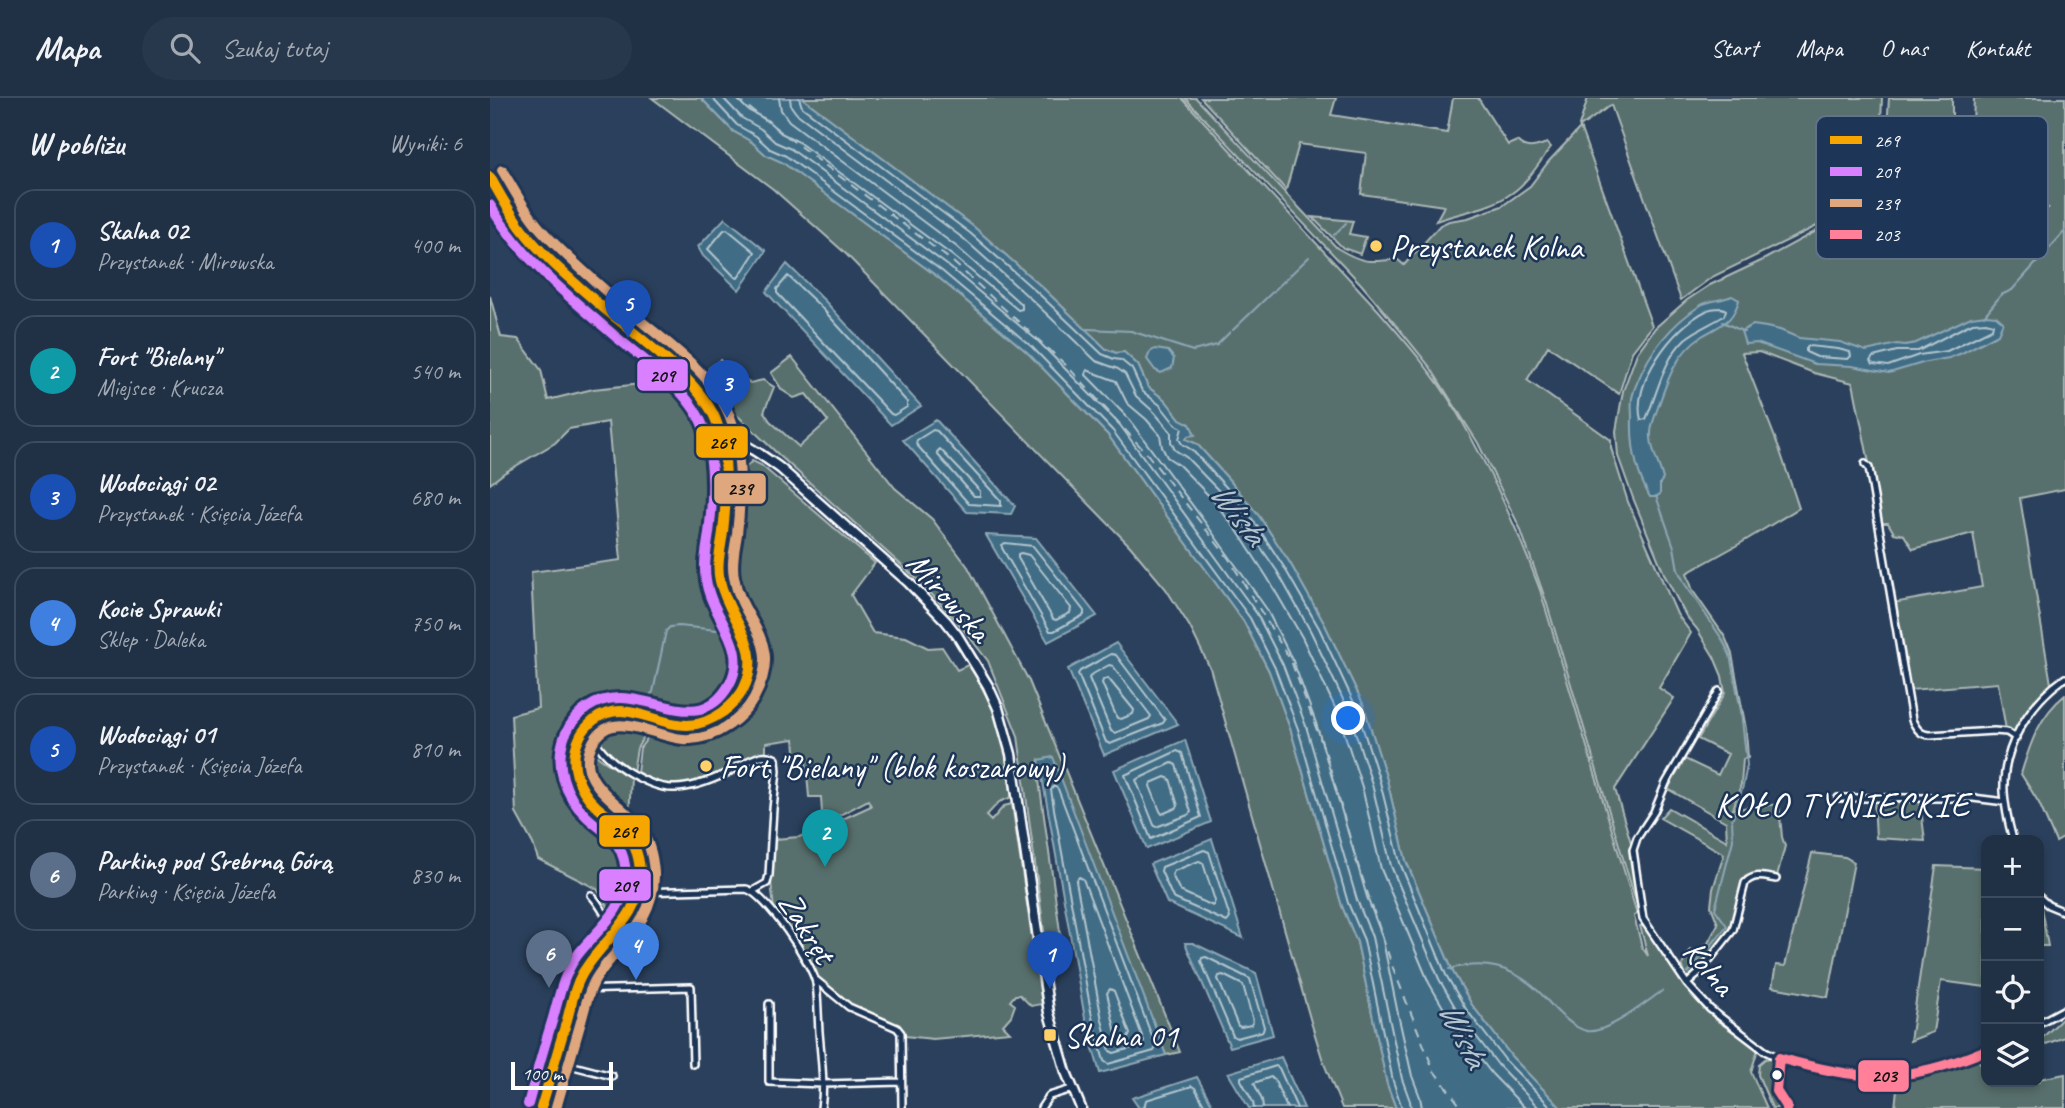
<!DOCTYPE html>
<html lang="pl">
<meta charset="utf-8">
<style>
:root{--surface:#203045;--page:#28384c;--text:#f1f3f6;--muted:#a2a9b3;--line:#3d4b5e;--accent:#ffd166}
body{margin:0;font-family:Caveat,sans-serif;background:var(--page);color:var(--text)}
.controls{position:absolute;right:21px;bottom:21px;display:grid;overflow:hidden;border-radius:14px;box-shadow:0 4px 10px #0003}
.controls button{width:63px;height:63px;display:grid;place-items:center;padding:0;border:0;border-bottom:2px solid var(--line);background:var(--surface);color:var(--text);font:35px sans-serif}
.scale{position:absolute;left:21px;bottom:18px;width:102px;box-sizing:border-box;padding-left:7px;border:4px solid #fff;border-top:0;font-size:19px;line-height:24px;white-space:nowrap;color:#fff;-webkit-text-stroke:5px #1d3557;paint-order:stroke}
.you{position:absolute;left:859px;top:621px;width:24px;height:24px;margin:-18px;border:5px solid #fff;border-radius:50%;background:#1a73e8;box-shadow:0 0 0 10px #1a73e833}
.badge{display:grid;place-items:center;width:46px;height:46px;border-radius:50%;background:var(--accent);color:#fff;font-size:23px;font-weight:700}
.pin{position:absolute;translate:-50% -58px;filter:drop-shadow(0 2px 4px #0008)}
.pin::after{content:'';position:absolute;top:37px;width:24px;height:21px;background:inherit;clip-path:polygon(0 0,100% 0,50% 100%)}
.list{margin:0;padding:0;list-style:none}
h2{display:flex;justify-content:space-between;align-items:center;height:91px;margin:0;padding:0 28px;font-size:30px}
h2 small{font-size:23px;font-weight:400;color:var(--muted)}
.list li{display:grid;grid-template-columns:46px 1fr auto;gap:21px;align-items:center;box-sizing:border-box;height:112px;margin:0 14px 14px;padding:0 14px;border:2px solid var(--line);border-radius:21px}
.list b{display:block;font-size:26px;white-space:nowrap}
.list p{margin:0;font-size:23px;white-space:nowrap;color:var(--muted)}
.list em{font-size:23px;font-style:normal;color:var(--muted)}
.icon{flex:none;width:38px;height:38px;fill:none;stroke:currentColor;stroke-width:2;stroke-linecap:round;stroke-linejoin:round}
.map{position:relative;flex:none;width:1575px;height:1010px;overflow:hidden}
header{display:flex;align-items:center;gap:42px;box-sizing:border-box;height:98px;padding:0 35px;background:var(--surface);border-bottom:2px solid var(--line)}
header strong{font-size:33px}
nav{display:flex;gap:38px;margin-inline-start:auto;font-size:24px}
.search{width:490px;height:63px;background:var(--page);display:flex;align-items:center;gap:18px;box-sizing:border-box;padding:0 24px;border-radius:38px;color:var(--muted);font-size:26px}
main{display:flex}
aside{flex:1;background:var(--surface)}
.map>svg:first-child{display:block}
.green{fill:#59706d;stroke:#acb8b6;stroke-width:2}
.water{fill:#416d85;stroke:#8da7b6;stroke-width:2}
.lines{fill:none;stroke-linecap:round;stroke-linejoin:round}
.shore{stroke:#b3c5ce;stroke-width:2}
.stream{stroke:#8da7b6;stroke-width:2}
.ferry{stroke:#b3c5ce;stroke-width:2;stroke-dasharray:9 7;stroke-linecap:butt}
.minor-casing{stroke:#fff;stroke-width:10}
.tertiary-casing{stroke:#fff;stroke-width:12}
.secondary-casing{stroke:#fff;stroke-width:13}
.minor{stroke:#1d3557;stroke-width:5}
.tertiary{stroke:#1d3557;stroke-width:7}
.secondary{stroke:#1d3557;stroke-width:8}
.bus-1-casing{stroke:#1d3557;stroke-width:16}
.bus-2-casing{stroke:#1d3557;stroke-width:16}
.bus-3-casing{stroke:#1d3557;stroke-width:16}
.bus-4-casing{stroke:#1d3557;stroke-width:16}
.bus-1{stroke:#f7a600;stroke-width:10}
.bus-2{stroke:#d880ff;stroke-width:10}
.bus-3{stroke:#dfa77e;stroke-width:10}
.bus-4{stroke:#ff8098;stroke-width:10}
.poi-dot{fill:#ffd166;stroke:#1d3557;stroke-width:2.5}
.bus-dot{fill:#fff;stroke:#1d3557;stroke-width:2.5}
.labels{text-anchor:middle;stroke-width:5;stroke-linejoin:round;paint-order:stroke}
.poi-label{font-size:33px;fill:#fff;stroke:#1d3557;text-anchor:start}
.street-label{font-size:33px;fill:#fff;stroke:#1d3557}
.water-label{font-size:35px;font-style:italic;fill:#b3c5ce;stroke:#1d3557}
.neighbourhood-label{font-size:35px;letter-spacing:2px;fill:#fff;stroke:#1d3557}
.key{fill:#1d3557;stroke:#617289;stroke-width:2}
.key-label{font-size:19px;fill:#fff}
.line-badge{stroke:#1d3557;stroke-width:2.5}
.pale-badge-label{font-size:19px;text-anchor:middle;font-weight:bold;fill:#111}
</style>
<header>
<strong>Mapa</strong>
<div class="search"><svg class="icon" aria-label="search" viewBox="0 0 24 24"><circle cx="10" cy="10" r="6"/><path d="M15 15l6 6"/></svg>Szukaj tutaj</div>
<nav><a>Start</a><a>Mapa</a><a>O nas</a><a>Kontakt</a></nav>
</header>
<main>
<aside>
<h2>W pobliżu<small>Wyniki: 6</small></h2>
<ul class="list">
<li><span class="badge" style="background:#1a4fb4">1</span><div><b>Skalna 02</b><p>Przystanek · Mirowska</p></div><em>400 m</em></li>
<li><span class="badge" style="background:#0f9aa8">2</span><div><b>Fort &quot;Bielany&quot;</b><p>Miejsce · Krucza</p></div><em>540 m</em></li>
<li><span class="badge" style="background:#1a4fb4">3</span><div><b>Wodociągi 02</b><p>Przystanek · Księcia Józefa</p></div><em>680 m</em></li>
<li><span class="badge" style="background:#3f7fe0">4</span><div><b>Kocie Sprawki</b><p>Sklep · Daleka</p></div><em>750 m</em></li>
<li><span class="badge" style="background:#1a4fb4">5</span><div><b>Wodociągi 01</b><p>Przystanek · Księcia Józefa</p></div><em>810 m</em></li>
<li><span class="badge" style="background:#5c6f8a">6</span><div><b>Parking pod Srebrną Górą</b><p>Parking · Księcia Józefa</p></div><em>830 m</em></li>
</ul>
</aside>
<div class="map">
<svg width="1575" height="1010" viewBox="0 0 1575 1010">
<rect width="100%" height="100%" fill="#2b405c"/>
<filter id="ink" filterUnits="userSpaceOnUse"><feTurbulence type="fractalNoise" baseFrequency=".0143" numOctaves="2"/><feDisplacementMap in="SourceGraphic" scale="14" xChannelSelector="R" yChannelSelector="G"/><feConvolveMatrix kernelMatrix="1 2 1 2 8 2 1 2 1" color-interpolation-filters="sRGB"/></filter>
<g filter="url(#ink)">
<path class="green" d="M162 0H211L243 33 262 44 276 57 292 64 448 179 537 254 618 337 754 524 779 573 801 633 852 808 867 844 897 986 906 1010H852L833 963 821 924 720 570 700 529 676 491 640 448 354 154 283 91Z
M312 0H692L889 213C916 244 944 276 965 311 999 369 1027 429 1050 492L1147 816 1144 818 1152 849 1158 858 1150 828H1155L1198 892 1226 922 1268 951 1261 974 1277 1010H1071L1022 959 982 907 963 874 916 763 897 682 873 606 835 527 800 465 769 418 741 384 707 346 696 341 698 338 690 321 675 302 658 289 648 267 634 254 626 255 616 251 553 190 484 129Z
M695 0H706L847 150C872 165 879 165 907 161L914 167 950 127 959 123 978 120 1012 108 1040 88 1059 63 1090 30 1089 28 1098 0H1392L1389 71 1384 103 1369 113 1331 126 1222 179 1191 202 1121 7 1090 29 1162 228 1142 254 1129 296 1058 248 1037 282 1121 342V350L1138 404 1187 516 1201 535 1169 590 1184 600 1125 691 1142 748 1150 817 1056 503 1030 430 988 345 940 269 914 237 871 186Z
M711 0H846L841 17 957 35 963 0H988L1018 47 1027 43C1037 53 1045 49 1057 45L1061 49C1049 65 1038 84 1022 95 1000 111 971 114 946 123L954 108 871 96 876 55 809 46 796 92Z
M1399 0H1462V50H1473V107L1387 110 1394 75Z
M1484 0H1575V391L1530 400 1561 586 1524 635 1516 632 1508 585 1420 592 1403 505 1492 489 1483 435 1423 451 1414 437 1404 435 1398 425H1391L1363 285 1324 275 1269 254 1252 255 1289 350 1309 410 1251 445 1197 475 1203 493 1235 539 1242 556 1256 631 1258 660 1253 661 1251 686 1243 711 1289 706 1292 739 1295 748 1287 778C1276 776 1266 773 1255 779L1241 831 1211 871 1197 881 1192 867 1200 852 1205 854 1218 845 1228 826 1221 808 1223 791 1234 756 1170 720 1179 710 1237 743 1236 724 1178 691 1195 661 1228 677 1238 656 1208 641 1235 595 1232 578 1224 559 1207 531 1196 518 1175 478 1143 400 1128 358 1126 333 1133 293 1147 255 1165 230 1197 202 1220 187 1271 163 1330 131 1381 114 1385 153 1478 148 1514 153 1558 110 1532 106 1480 107Z
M822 119 863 123 859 136 876 139 870 156 853 150Z
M0 198 11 239 28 241 51 272 58 302 103 291 171 284 204 300 213 311 224 338 228 362V423L222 469 223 480 236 519 249 542 251 557 246 590 235 605 217 615 200 619 185 618 143 607 117 606 87 626C82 643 75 661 79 679 82 697 97 709 110 721 135 742 148 769 140 802 139 810 132 818 128 825L107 791 48 761 43 746 26 715 21 617 48 610 41 474 131 462 118 324 79 331 65 345 14 375 0 386Z
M302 259 405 390 442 421 478 469 539 583 690 954 676 957 549 662 547 668 574 862 558 863 528 638 498 563 466 522 429 483 290 358 207 279 230 262 237 269 233 277 226 283 235 291 251 278 260 285 273 282 284 289 274 314 280 323 309 349 338 323 316 296 304 300 292 292 281 275Z
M262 363 271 367 385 465 361 497 383 535 416 539 438 550 452 549 467 572 480 566 504 613 515 652 522 699 509 704 496 718 501 723 514 708 522 706 552 906 541 908 530 897H525L520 903 525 907 521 918 513 927 520 934 443 941 415 938 407 927 370 914 354 903 326 878 318 858 284 811 281 784 285 741 309 739 331 731 381 708 378 702 335 725 334 716 332 715 331 699H319L316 664H306L304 641 276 645V654C249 663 211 688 183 687 171 687 159 680 147 674L150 650 167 627C176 629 185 632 194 632 236 632 273 594 266 552 262 526 242 504 237 478 236 470 239 392 241 387 245 379 256 370 262 363Z
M1575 597V739L1566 744 1549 705 1531 676C1540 646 1549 618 1575 597Z
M125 618H138L163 624 147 650 143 674 120 658 103 637 105 629 115 621Z
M96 646C107 662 124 669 141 678L139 724C112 704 81 684 96 646Z
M1384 703H1430L1435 743 1386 740Z
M1322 755 1355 759 1364 764 1338 899 1282 889 1286 867 1295 868Z
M1446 768 1496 770V889L1451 883 1443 934 1420 943Z
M1549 803 1550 804 1558 848H1549Z
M1575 918V939L1553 947 1550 942Z
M1281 960 1285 963 1283 994 1292 1010H1282L1268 977 1269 966 1275 961Z
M1485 960 1496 970V984H1520L1525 988 1536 984H1549V981L1575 976V1010H1405L1408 981 1444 975Z"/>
<path class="water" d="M211 0H312L484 129 553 190 616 251 626 255 634 254 648 267 658 289 675 302 690 321 700 326 705 337 698 338 696 341 707 346 741 384 769 418 800 465 835 527 873 606 897 682 916 763 963 874 982 907 1022 959 1071 1010H906L897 986 867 844 852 808 801 633 779 573 754 524 618 337 537 254 448 179 292 64 276 57 262 44 243 33Z
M235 120 276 153 249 192 213 158 208 149Z
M297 166 335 203 431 308 401 327 276 194Z
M1242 198 1249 202C1242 226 1231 226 1212 238 1185 255 1176 286 1166 315 1163 324 1160 330 1161 340 1162 355 1170 367 1173 381L1170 385V396L1166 399H1160C1146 375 1141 349 1142 321 1142 314 1141 307 1142 300 1143 295 1145 289 1147 285 1160 252 1182 226 1211 207 1218 203 1233 202 1242 198Z
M1496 217 1506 218 1513 224 1508 236 1472 255 1459 260 1436 264 1399 275 1362 268 1325 266 1267 245 1255 246 1251 233 1263 227 1276 229 1290 232 1309 240 1350 244 1376 253 1407 246 1415 247 1426 245 1481 219Z
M665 251 678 253 684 260 682 270 671 275 665 272 657 261 660 254Z
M446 322 525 408 521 416 477 414 413 342Z
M496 437 546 440 607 518 558 544Z
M626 545 688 626 614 657 578 571Z
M695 642 721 724 657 751 624 672Z
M563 659 676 957 610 975 596 926 549 662Z
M722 741 753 840 677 805 660 766Z
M695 845H703L766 875 783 937 740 949Z
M791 959 814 1010H759L738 975Z
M707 979 724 1010H649L642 1000Z"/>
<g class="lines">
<path class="shore" d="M222 0 247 27 266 38 280 51 296 58 452 173 542 249 623 333 760 520 785 570 808 631 858 805 874 842 903 983 912 1010
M233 0 252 20 271 31 285 44 301 51 457 167 548 243 630 327 767 516 793 567 816 628 867 802 882 839 912 981 920 1003 921 1010
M246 0 258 12 277 22 291 35 307 43 463 158 528 212 532 211V207L467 149 299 23 291 12 289 0
M300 0 301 8 306 15 474 141 542 202 606 263 628 271 635 276 646 298 664 314 681 334V344L685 352 696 359 730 394 756 428 787 473 821 534 858 612 882 686 901 768 949 881 969 916 1009 968 1049 1010
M309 0 312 9 480 135 548 195 612 256 624 261 631 262 642 271 652 293 670 307 685 326 692 330 689 341 692 346 702 352 736 389 763 422 794 469 829 530 866 609 890 684 910 765 956 877 976 911 1016 963 1062 1010
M237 131 265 154 248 180 245 179 218 151 234 132Z
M298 178 330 208 417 304V309L404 317 401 316 287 195V191Z
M1232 210 1236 212 1234 218C1221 226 1207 231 1195 241 1173 262 1168 294 1156 321L1151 322C1141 285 1183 229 1216 213 1220 210 1227 210 1232 210Z
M1496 224 1503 226 1502 231 1457 253 1429 257 1398 268 1383 266 1380 263 1383 259 1407 253H1428L1474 229 1483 225Z
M1319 248 1348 251 1360 254 1361 258 1358 261 1327 259 1316 254V250Z
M443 332 447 333 511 403V408L479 406 426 346 427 342Z
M450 351 490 393V398H484L448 357 447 354Z
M515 445 543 448 594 513V517L564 533H560L512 450V447Z
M531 455 539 457 581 510 580 515 566 522 563 521 528 460V456Z
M621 556 626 557 675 622 673 625 620 646 616 644 588 576 590 573Z
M619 567 623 568 661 618 659 621 625 635 621 633 599 580 601 577Z
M618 580 644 612 643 616 631 621 627 620 612 585 613 582Z
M687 653 692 655 711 719 661 741 635 677Z
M682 665 686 667 701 714 698 717 666 729 664 727 646 682Z
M675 679 680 681 688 708 686 710 672 716 670 713 660 688 661 685Z
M564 688 568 691 666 949 664 953 618 966 614 963 603 924 564 711 561 692Z
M714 752 719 754 740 820 737 824 683 800 671 773 672 769Z
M709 763 713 765 725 803 723 808 690 793 682 777 684 773Z
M589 779 593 781 654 943 652 947 624 955 620 953 612 922 586 783Z
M716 859 760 881 774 929 773 933 747 940 743 938 711 863 712 860Z
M733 877 753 887 763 923 761 927 751 929 748 928 728 881 729 878Z
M620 891 624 893 640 936 638 940 630 942 627 940 617 895Z
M654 1010 656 1002 702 988 705 990 716 1010
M764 1010 763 1004 751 982V979L786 968 789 970 807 1010
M773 1010 772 1002 764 985 781 979 784 981 797 1010
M932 1010 930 999 922 978 908 916 892 838 877 799 826 625 803 563 776 510 717 427 638 320 596 277 597 272 626 283 637 305 656 321 670 337 672 349 677 359 689 367 722 401 748 434 777 479 812 539 848 616 872 689 891 771 939 885 961 923 1002 976 1035 1010"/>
<path class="stream" d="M844 137 856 125
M1494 218 1511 197 1522 192 1575 133
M1233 224 1254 234
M597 231 641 233 703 253 727 247 740 234
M743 232 819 159
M1166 398 1184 449 1188 472 1195 486 1232 541 1240 557 1251 613 1257 667 1253 688 1242 722 1243 742 1225 811 1237 828 1198 875
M149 607 152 600 158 599 163 594 176 533 180 529 189 528 227 532 231 526 233 518
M959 871C994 863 1021 867 1048 893 1056 900 1062 909 1070 916 1078 923 1087 931 1097 933 1117 936 1156 904 1172 893"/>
<path class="ferry" d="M246 0 462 163 578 269 658 357 739 461 801 563 837 659 865 758 903 870 944 973 972 1010"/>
<defs>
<path id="minor" d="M1375 366 1379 370 1422 622C1426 630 1430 637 1440 637L1504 633 1517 634 1526 640
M1229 593 1176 685 1164 714 1147 740 1143 752 1153 821 1197 886 1220 911 1275 953 1289 960 1338 974 1380 979 1417 978 1444 973 1496 952
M98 628C106 648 117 660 135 672 148 680 169 691 185 690 202 690 222 682 237 675 248 669 259 661 271 658 277 657 281 658 286 661L287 673 283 711 279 777 277 785 263 793
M1348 700H1483L1515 704
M1523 742C1519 727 1515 711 1514 694 1512 649 1539 605 1575 580
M148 794 256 791C276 796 322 865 326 885 328 901 328 918 329 934 331 959 335 985 331 1010
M101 797C113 809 116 822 126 834
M1549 799 1558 807 1575 814
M326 882 359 909 407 930 411 935 412 1010
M1197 886 1210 874 1243 832 1255 785C1264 775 1274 779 1286 781
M85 892 201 889 203 966
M279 906V984L333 986 411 984
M1549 925 1575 911
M64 963 122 978
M551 1010 559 998 582 991"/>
<path id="tertiary" d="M51 1010 89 881C105 849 140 830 148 794 152 776 150 754 139 738 116 706 69 696 88 643 91 634 97 627 104 622 132 600 161 623 190 626 221 630 251 607 258 578 270 536 234 517 229 479 227 456 234 433 235 410 236 387 234 364 232 341"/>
<path id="secondary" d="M0 79 27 123 44 145 215 301 226 319 232 341C249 339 277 361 291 371L418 484 456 523 467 537 498 588 508 610 521 656 559 915 576 974 591 1010"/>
</defs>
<use href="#minor" class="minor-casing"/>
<use href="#tertiary" class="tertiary-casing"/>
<use href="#secondary" class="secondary-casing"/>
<use href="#minor" class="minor"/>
<use href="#tertiary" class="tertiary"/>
<use href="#secondary" class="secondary"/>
<defs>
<path id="bus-1" d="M0 79C10 97 20 115 32 131 52 157 78 179 102 200 137 232 212 281 227 325 239 359 237 399 233 434 231 450 226 467 230 483 239 524 276 547 253 592 248 601 241 608 233 614 223 621 211 627 198 627 166 628 135 599 104 622 98 627 92 633 89 641 78 665 88 691 106 708 116 717 129 725 137 737 146 748 150 763 150 777 151 818 116 839 96 870 85 885 82 904 77 922 68 951 60 981 51 1010"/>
<path id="bus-2" d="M0 107C29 157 74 195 118 232 149 260 203 292 215 334 225 366 223 402 219 435 217 450 213 466 216 482 221 520 261 548 239 587 205 647 146 575 97 610 88 616 80 626 75 637 64 666 74 697 96 718 106 728 119 735 127 746 134 756 136 769 136 780 135 814 104 834 86 859 73 877 69 899 63 920 54 949 46 977 38 1006"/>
<path id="bus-3" d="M12 72C26 95 38 119 57 138 83 165 111 189 139 213 178 247 230 278 244 331 252 365 251 401 247 436 245 450 241 464 244 479 252 527 295 542 264 600 258 611 249 620 239 627 226 636 209 642 193 641 165 639 121 609 103 644 82 684 131 704 149 729 159 742 163 759 164 775 165 809 146 833 125 856 117 865 108 875 103 886 97 898 94 914 90 927 82 955 74 982 66 1010"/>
<path id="bus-4" d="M1289 960C1372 983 1415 987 1496 952
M1289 960 1286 993 1297 1010"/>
</defs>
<use href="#bus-1" class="bus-1-casing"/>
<use href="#bus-2" class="bus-2-casing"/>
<use href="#bus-3" class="bus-3-casing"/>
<use href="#bus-4" class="bus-4-casing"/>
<use href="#bus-1" class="bus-1"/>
<use href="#bus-2" class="bus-2"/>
<use href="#bus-3" class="bus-3"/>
<use href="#bus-4" class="bus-4"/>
</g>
</g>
<g class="poi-dot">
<circle cx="886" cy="148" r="7"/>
<circle cx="216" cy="668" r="7"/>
<rect x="553" y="930" width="14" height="14" rx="3.5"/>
</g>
<circle class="bus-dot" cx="1287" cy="977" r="6"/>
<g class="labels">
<g class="poi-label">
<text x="900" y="160">Przystanek Kolna</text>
<text x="230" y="680">Fort "Bielany" (blok koszarowy)</text>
<text x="574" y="949">Skalna 01</text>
</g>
<g class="street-label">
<text transform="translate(460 498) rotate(48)" y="12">Mirowska</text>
<text transform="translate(318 829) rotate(58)" y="12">Zakręt</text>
<text transform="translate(1220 869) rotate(50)" y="12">Kolna</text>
</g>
<g class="water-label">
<text transform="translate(749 415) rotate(53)" y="12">Wisła</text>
<text transform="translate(974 936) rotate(64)" y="12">Wisła</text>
</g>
<g class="neighbourhood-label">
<text x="1353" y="718">KOŁO TYNIECKIE</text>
</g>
</g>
<rect x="1326" y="18" width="232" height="143" rx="10" class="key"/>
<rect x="1340" y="38" width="32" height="8" fill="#f7a600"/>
<rect x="1340" y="69" width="32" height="9" fill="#d880ff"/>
<rect x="1340" y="101" width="32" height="8" fill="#dfa77e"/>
<rect x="1340" y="132" width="32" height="9" fill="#ff8098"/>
<g class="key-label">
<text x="1384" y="49">269</text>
<text x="1384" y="80">209</text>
<text x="1384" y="112">239</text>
<text x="1384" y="143">203</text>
</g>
<g class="line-badge">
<rect x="146" y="260" width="53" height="34" rx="7" fill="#d880ff"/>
<rect x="205" y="327" width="54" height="34" rx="7" fill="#f7a600"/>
<rect x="223" y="374" width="54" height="33" rx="7" fill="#dfa77e"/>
<rect x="108" y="716" width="53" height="34" rx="7" fill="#f7a600"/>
<rect x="108" y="770" width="54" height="34" rx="7" fill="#d880ff"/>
<rect x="1367" y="961" width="53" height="34" rx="7" fill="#ff8098"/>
</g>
<g class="pale-badge-label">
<text x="172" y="284">209</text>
<text x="232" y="351">269</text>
<text x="250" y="397">239</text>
<text x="134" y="740">269</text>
<text x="135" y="794">209</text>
<text x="1394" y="984">203</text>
</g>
</svg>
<div class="controls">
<button>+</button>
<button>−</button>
<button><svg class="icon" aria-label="locate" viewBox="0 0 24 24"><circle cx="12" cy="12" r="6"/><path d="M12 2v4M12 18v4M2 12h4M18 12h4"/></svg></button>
<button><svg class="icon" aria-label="layers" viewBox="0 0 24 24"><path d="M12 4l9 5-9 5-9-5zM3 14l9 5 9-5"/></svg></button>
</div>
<div class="scale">100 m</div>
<div class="you"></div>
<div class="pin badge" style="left:560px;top:891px;background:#1a4fb4">1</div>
<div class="pin badge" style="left:335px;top:769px;background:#0f9aa8">2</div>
<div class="pin badge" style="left:237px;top:320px;background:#1a4fb4">3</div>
<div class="pin badge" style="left:146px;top:882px;background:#3f7fe0">4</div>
<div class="pin badge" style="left:138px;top:240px;background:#1a4fb4">5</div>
<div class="pin badge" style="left:59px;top:890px;background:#5c6f8a">6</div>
</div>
</main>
